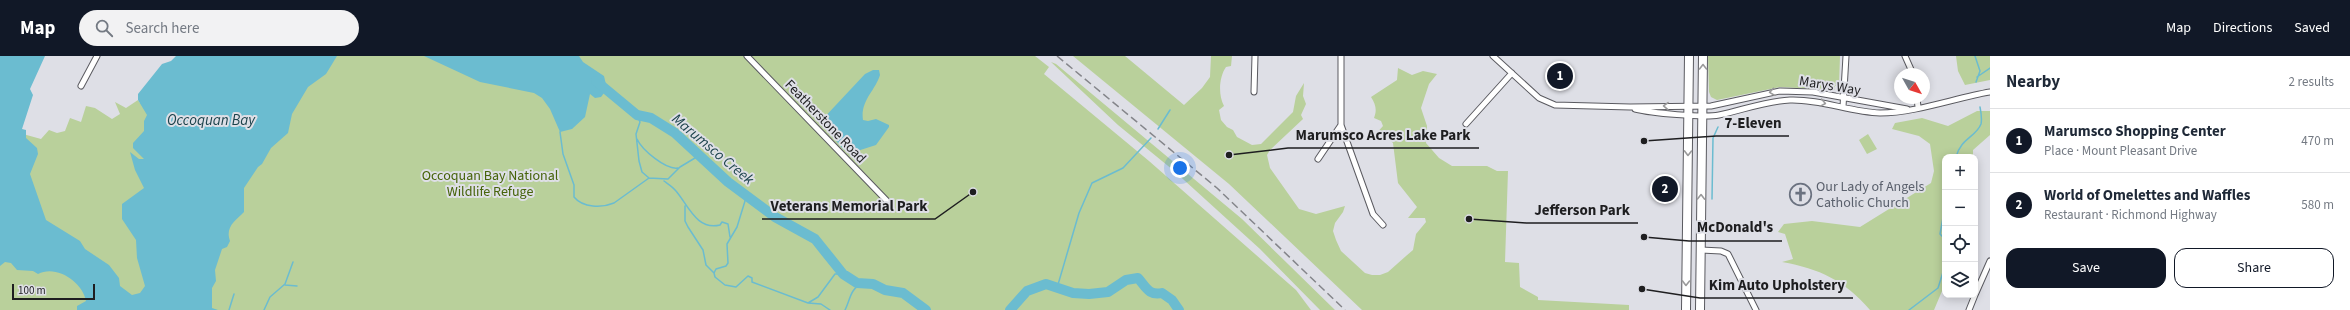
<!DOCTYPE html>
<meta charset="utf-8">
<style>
:root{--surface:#fff;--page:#f2f2f3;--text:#1f2937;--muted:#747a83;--line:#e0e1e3;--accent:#111827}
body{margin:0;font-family:"Source Sans 3",sans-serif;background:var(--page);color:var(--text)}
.controls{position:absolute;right:12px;bottom:12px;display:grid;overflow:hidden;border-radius:8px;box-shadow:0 2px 10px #0003}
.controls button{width:36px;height:36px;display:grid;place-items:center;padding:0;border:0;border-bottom:1px solid var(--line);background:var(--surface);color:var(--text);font:20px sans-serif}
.compass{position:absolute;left:1894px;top:12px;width:36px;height:36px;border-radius:50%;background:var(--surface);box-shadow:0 2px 10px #0003;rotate:129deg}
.scale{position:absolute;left:12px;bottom:10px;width:83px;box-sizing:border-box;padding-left:4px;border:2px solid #1e1e20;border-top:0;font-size:11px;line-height:14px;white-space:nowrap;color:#1e1e20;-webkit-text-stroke:3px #dedfe6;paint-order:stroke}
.you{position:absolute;left:1180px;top:112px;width:14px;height:14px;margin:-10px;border:3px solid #fff;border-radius:50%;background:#1a73e8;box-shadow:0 0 0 6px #1a73e833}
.badge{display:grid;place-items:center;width:26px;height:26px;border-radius:50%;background:var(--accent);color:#fff;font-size:13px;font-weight:700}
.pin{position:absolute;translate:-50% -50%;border:2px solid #fff;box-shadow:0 1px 4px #0006}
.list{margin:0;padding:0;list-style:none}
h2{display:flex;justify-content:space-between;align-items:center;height:52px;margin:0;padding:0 16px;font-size:17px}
h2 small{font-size:13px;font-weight:400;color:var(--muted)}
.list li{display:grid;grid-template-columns:26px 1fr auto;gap:12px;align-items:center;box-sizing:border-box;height:64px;padding:0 16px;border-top:1px solid var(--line)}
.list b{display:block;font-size:15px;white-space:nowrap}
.list p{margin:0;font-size:13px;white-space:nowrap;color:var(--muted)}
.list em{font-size:13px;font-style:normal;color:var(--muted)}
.actions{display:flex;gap:8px;padding:12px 16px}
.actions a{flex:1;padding:9px 0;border:1px solid var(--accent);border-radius:12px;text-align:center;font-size:14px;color:var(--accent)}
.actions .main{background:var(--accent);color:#fff}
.icon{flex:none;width:22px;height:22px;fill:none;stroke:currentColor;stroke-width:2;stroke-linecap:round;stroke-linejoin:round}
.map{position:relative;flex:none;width:1990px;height:254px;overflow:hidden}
header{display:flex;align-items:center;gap:24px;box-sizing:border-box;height:56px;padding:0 20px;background:var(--accent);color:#fff}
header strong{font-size:19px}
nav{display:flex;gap:22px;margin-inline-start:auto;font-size:14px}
.search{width:280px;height:36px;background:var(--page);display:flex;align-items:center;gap:10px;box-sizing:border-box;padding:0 14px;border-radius:22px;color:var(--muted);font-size:15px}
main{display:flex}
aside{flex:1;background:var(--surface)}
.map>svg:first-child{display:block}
.green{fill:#b9d09b}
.water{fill:#6bbcd0}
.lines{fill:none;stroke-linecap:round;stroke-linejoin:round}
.stream{stroke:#6bbcd0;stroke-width:1.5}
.river{stroke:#6bbcd0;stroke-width:10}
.street-casing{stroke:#5a5a60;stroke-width:7}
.primary-casing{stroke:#5a5a60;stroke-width:10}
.street{stroke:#fff;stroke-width:5}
.primary{stroke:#fff;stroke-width:8}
.rail{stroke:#84858a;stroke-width:1.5;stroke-dasharray:8 4;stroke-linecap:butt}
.oneway{stroke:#9a9a9b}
.labels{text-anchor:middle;stroke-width:4;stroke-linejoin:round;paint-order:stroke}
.street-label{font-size:14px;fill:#1e1e20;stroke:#dedfe6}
.park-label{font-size:14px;fill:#466309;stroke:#dedfe6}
.worship-label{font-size:14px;fill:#5b616d;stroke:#dedfe6;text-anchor:start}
.water-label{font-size:15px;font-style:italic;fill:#1b424b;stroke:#dedfe6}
.leader{fill:none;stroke:#1e1e20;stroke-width:1.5}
.callout-dot{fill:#1e1e20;stroke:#dedfe6;stroke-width:1.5}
.callout-label{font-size:15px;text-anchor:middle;font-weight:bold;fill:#1e1e20;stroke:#dedfe6;stroke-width:4;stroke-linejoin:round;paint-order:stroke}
</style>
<header>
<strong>Map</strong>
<div class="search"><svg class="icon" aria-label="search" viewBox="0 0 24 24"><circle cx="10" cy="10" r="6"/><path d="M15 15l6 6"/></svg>Search here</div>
<nav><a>Map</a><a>Directions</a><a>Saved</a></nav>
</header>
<main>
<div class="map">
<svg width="1990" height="254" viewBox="0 0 1990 254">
<rect width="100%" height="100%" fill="#dedfe6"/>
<path class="green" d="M177 0H1035L1049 11 1044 18 1149 105 1296 234 1311 254H0V205L25 142 23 78 41 83 49 74 57 77 65 75 70 62 81 66 86 50 95 52 112 63 120 58 115 46 126 52 138 44 140 47Z
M1073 0H1125L1184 49 1202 32 1210 21 1211 0H1232L1231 10 1226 11C1219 21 1218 39 1224 50L1219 54 1221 64 1227 71 1233 74 1237 81 1252 89 1261 88 1293 56 1296 40 1304 27 1303 40 1306 48 1301 59 1303 63 1270 94 1267 99 1270 112 1299 153 1316 158 1345 150 1343 156 1335 167 1333 175 1336 184 1341 195 1365 217 1372 219H1380L1388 216 1406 200 1413 194 1416 178 1426 166 1425 162H1408L1417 151 1398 127 1393 87 1388 82 1374 80 1383 70 1381 65 1374 62C1377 54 1376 49 1371 41L1397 24 1398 12 1412 19 1423 15 1437 18 1429 28 1421 52 1427 70 1426 87 1439 102 1452 110H1487L1497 115H1508L1505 206 1519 207 1520 231 1538 241V244L1629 249V254H1362L1229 128Z
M1708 0H1840L1839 30H1835V34L1780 31 1717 44 1711 41 1709 36Z
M1956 0H1990V24L1965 29 1958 15Z
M1051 6 1056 8 1242 163 1335 254H1320L1260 193 1173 114 1118 69Z
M1977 55H1990V79L1973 94V101H1945V228L1934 254H1870C1844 224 1820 213 1782 206L1793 203 1785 178 1778 176 1784 168 1812 165 1860 171 1931 127 1934 115 1930 88 1919 80 1892 73 1895 67 1922 62 1948 70Z
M1868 78 1877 93 1867 98 1859 84Z"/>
<path class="water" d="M0 0H45L30 33 33 39 22 73 26 74V82L37 92 38 98 30 118 46 164 80 185 85 193 109 209 119 222 120 230 132 239 140 237 145 230 137 202 136 184 122 163V148L144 132 135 114 130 96 139 103H144L133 92V87L144 75V65L147 59 138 44V38L162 8 171 5 176 0H337L326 18 308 31 292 58 288 77 271 92 262 108 258 111 244 132V156C235 165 225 171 230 185L227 191 222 193 215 214 216 225 212 232V252L218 254H77V250L86 245C83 226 56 208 38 218L33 215 17 214 11 207 5 206 0 210Z
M424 0H579L583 6 604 20 607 33 601 41 595 42 590 38 585 61 572 73 560 76 550 53 542 42 534 37 480 26Z
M873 14H879L880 19C875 35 860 45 863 64L868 65 876 63 889 69V71L876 89 851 97 843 93 820 66 865 18Z"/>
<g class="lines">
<path class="stream" d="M1975 0 1980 15 1976 26
M1977 21 1990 12
M637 59 640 66 636 78 639 105 642 116 649 122
M1158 73 1170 54
M560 76 563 98 574 129V141C583 152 602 152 614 147L649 122 668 123 680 111 700 99
M637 83C642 94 666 114 678 112
M1956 101C1961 82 1976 81 1981 68 1982 63 1981 56 1980 51
M664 125C668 128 673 131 676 135 688 149 697 175 720 169L722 166 728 168 730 181
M745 139V145L737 171 727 188 728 207 726 210 716 213 714 217 715 221 725 229 736 231 748 220 752 222V226L808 247 818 241 835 218H843
M1712 143 1713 82 1718 71
M685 150V165L688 171 703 194 706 209 714 217
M1945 151 1940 178 1945 183
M285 229 297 230
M1057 232 1079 157 1092 127 1123 112 1151 82
M808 247 821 248 830 254
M229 254 234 238
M264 254 270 241 285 228 293 206
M845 254C850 245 850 232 862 228
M1909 254 1938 232 1945 210"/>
<path class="river" d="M596 25 637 59 651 62 675 77 728 126 775 161 815 183 843 218 857 227 873 228 885 234 903 237 926 254
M1010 254 1027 235 1046 228 1073 237 1089 238 1108 236 1126 224 1138 222C1146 231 1149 240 1162 237L1172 244 1179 254"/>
<defs>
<path id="street" d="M747 0 888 146
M1341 0V69L1373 158 1383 169
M1493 0 1539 42 1555 49 1630 51 1711 50 1780 35 1813 36 1907 53
M1905 0 1913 18
M81 30 97 0
M1254 36 1255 0
M1917 42 1918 51
M1843 51 1846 0
M1635 53C1651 57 1703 62 1719 59 1743 54 1766 45 1790 44 1821 43 1850 56 1880 57 1915 57 1955 42 1990 36
M1466 68 1512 17
M1318 103 1341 69
M1701 194 1721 195 1728 198 1756 254
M1975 239 1990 205
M1969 254 1975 239"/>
<path id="primary" d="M1686 254 1689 0
M1700 254 1703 0"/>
</defs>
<use href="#street" class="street-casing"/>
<use href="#primary" class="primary-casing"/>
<use href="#street" class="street"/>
<use href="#primary" class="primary"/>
<path class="rail" d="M1057 0 1217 132 1345 254"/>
</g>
<defs><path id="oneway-chevron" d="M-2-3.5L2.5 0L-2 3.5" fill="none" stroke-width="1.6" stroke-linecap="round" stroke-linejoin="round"/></defs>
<g class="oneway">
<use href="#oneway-chevron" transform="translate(1703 11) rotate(-90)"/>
<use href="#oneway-chevron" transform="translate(1772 36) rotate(172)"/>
<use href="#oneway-chevron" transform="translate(1823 47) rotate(10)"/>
<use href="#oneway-chevron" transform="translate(1666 50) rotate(-179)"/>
<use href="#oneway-chevron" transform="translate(1688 97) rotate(91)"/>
<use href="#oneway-chevron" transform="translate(1701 141) rotate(-89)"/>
<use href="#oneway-chevron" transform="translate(1686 227) rotate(91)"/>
</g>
<defs>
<symbol id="church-ring" viewBox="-11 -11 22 22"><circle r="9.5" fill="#dedfe6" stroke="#6b7280" stroke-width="1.5"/><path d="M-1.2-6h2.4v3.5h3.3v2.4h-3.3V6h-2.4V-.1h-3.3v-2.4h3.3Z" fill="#6b7280"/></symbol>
</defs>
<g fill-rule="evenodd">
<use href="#church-ring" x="1788" y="126" width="25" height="25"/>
</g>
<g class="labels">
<g class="street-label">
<text transform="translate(1830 29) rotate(9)" y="5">Marys Way</text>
<text transform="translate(826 65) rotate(46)" y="5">Featherstone Road</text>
</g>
<g class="park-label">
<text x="490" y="124">Occoquan Bay National<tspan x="490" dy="16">Wildlife Refuge</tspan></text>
</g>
<g class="worship-label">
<text x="1816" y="135">Our Lady of Angels<tspan x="1816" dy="16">Catholic Church</tspan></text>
</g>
<g class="water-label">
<text x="211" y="69">Occoquan Bay</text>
<text transform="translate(713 93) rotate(40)" y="5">Marumsco Creek</text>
</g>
</g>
<path class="leader" d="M1644 85L1716 80H1789M1229 99L1288 92H1479M973 136L935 163H762M1469 163L1526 167H1638M1644 181L1689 185H1782M1642 233L1700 242H1853"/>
<g class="callout-dot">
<circle cx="1644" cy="85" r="4"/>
<circle cx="1229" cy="99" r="4"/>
<circle cx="973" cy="136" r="4"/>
<circle cx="1469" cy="163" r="4"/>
<circle cx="1644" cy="181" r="4"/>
<circle cx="1642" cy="233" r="4"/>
</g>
<g class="callout-label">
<text x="1753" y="72">7-Eleven</text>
<text x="1383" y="84">Marumsco Acres Lake Park</text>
<text x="849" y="155">Veterans Memorial Park</text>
<text x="1582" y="159">Jefferson Park</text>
<text x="1735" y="176">McDonald's</text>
<text x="1777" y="234">Kim Auto Upholstery</text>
</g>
</svg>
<div class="controls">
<button>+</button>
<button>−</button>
<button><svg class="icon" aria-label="locate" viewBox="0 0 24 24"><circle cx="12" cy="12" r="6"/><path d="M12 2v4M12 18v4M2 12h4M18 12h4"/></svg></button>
<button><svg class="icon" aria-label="layers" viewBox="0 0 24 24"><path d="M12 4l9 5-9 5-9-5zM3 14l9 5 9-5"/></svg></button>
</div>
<svg class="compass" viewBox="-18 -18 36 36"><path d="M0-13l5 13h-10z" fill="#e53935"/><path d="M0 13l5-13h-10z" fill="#747a83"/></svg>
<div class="scale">100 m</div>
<div class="you"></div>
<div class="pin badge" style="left:1560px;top:20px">1</div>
<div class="pin badge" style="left:1665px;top:133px">2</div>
</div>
<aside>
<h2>Nearby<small>2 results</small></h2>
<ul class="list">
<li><span class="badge">1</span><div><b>Marumsco Shopping Center</b><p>Place · Mount Pleasant Drive</p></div><em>470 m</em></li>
<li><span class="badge">2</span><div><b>World of Omelettes and Waffles</b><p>Restaurant · Richmond Highway</p></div><em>580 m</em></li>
</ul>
<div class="actions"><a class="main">Save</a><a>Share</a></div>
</aside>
</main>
